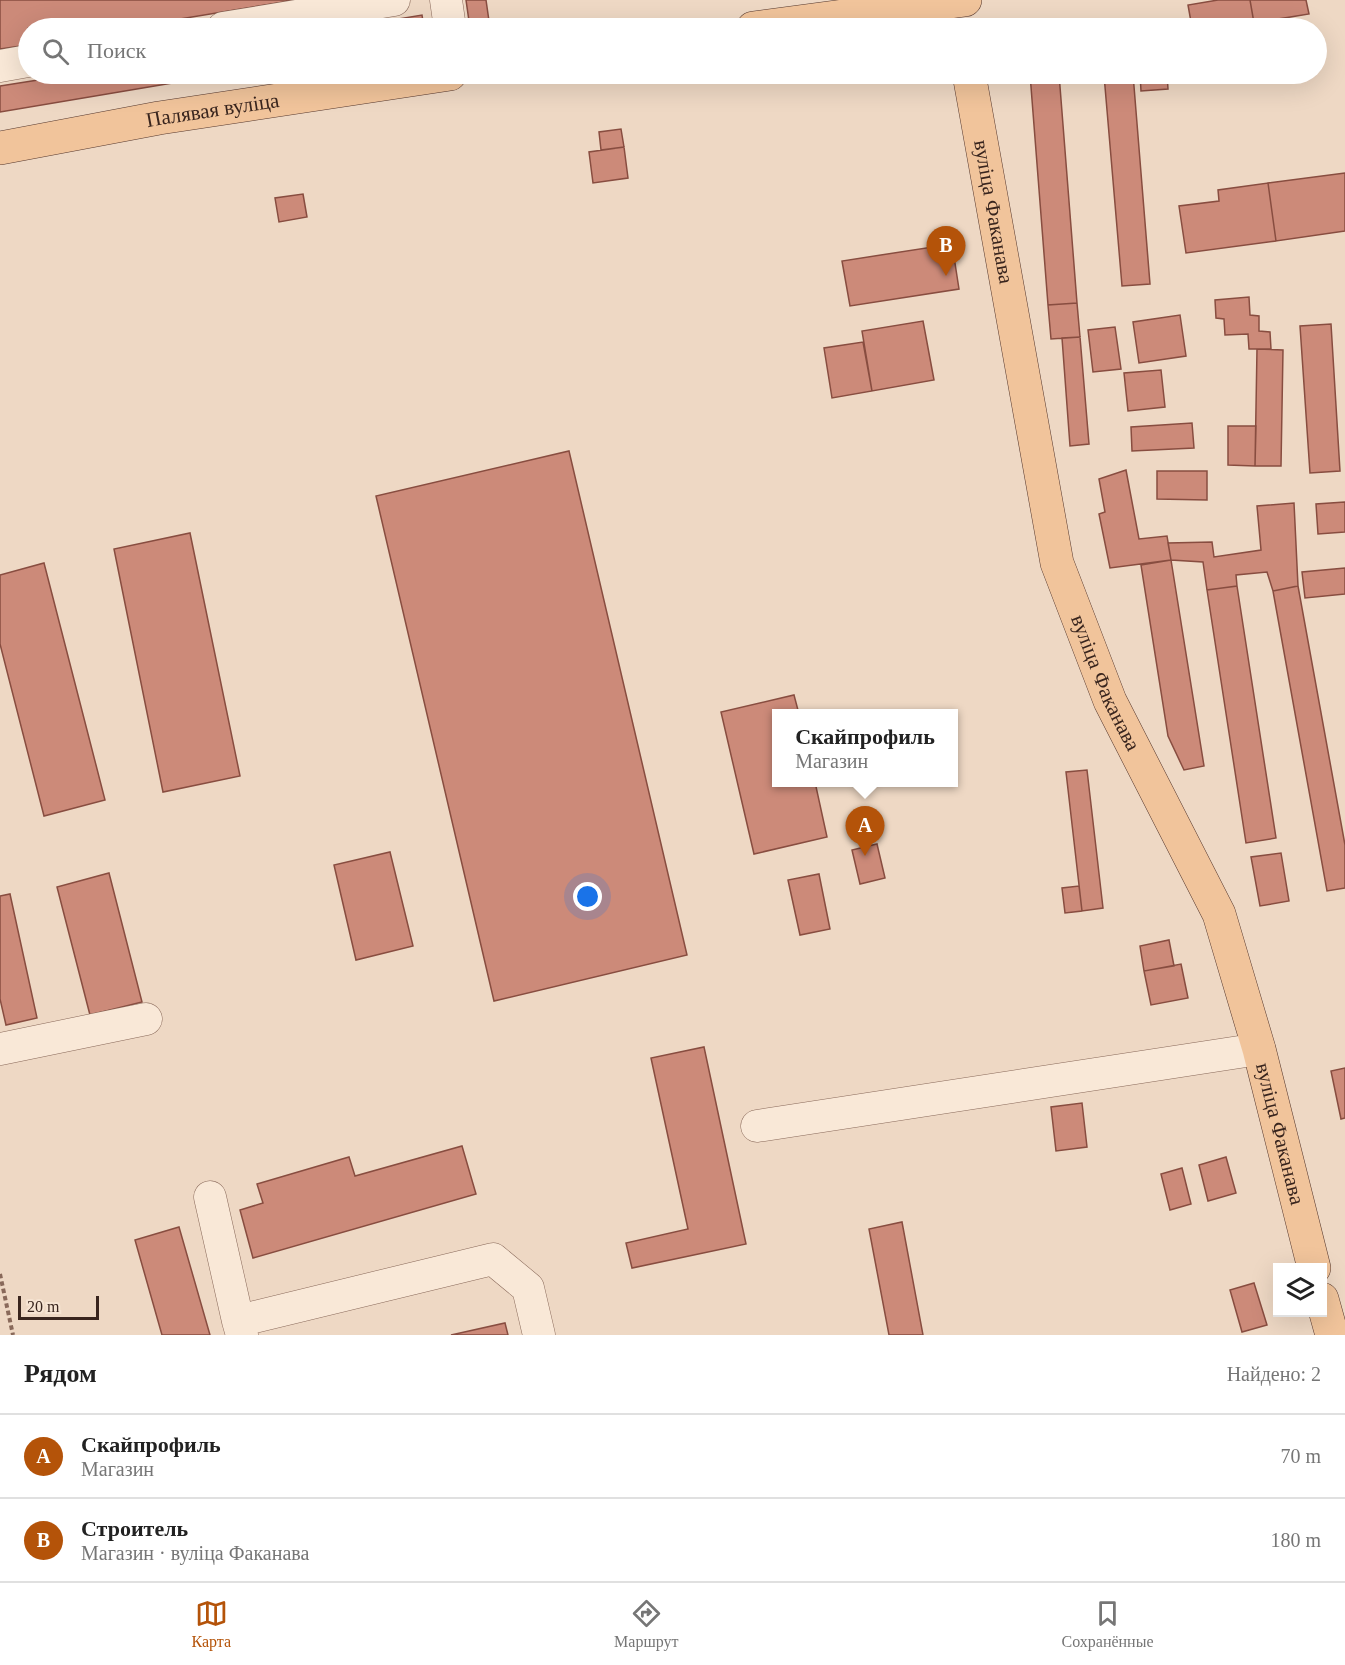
<!DOCTYPE html>
<html lang="ru">
<meta charset="utf-8">
<style>
:root{--surface:#fff;--page:#f2f2f2;--text:#222;--muted:#767676;--line:#e0e0e0;--accent:#b45309}
body{margin:0;font-family:Georgia,serif;background:var(--page);color:var(--text)}
.controls{position:absolute;right:18px;bottom:18px;display:grid;overflow:hidden;border-radius:0px;box-shadow:0 6px 24px #0002}
.controls button{width:54px;height:54px;display:grid;place-items:center;padding:0;border:0;border-bottom:2px solid var(--line);background:var(--surface);color:var(--text);font:30px sans-serif}
.scale{position:absolute;left:18px;bottom:15px;width:81px;box-sizing:border-box;padding-left:6px;border:3px solid #39251e;border-top:0;font-size:16px;line-height:21px;white-space:nowrap;color:#39251e;-webkit-text-stroke:4px #f6e4d3;paint-order:stroke}
.you{position:absolute;left:588px;top:897px;width:21px;height:21px;margin:-15px;border:4px solid #fff;border-radius:50%;background:#1a73e8;box-shadow:0 0 0 9px #1a73e833}
.badge{display:grid;place-items:center;width:39px;height:39px;border-radius:50%;background:var(--accent);color:#fff;font-size:20px;font-weight:700}
.pin{position:absolute;translate:-50% -50px;filter:drop-shadow(0 2px 3px #0008)}
.pin::after{content:'';position:absolute;top:32px;width:21px;height:18px;background:inherit;clip-path:polygon(0 0,100% 0,50% 100%)}
.popup{position:absolute;left:772px;top:709px;width:186px;height:78px;box-sizing:border-box;display:grid;place-content:center;border-radius:0px;background:var(--surface);filter:drop-shadow(0 2px 4px #0005);font-size:20px;white-space:nowrap;color:var(--muted)}
.popup b{font-size:22px;color:var(--text)}
.popup::after{content:'';position:absolute;left:50%;top:100%;margin-left:-12px;border:12px solid transparent;border-top-color:var(--surface)}
.list{margin:0;padding:0;list-style:none}
h2{display:flex;justify-content:space-between;align-items:center;height:78px;margin:0;padding:0 24px;font-size:26px}
h2 small{font-size:20px;font-weight:400;color:var(--muted)}
.list li{display:grid;grid-template-columns:39px 1fr auto;gap:18px;align-items:center;box-sizing:border-box;height:84px;padding:0 24px;border-top:2px solid var(--line)}
.list b{display:block;font-size:22px;white-space:nowrap}
.list p{margin:0;font-size:20px;white-space:nowrap;color:var(--muted)}
.list em{font-size:20px;font-style:normal;color:var(--muted)}
.icon{flex:none;width:33px;height:33px;fill:none;stroke:currentColor;stroke-width:2;stroke-linecap:round;stroke-linejoin:round}
.map{position:relative;flex:none;width:1345px;height:1335px;overflow:hidden}
.search{position:absolute;background:var(--surface);box-shadow:0 6px 24px #0002;left:18px;right:18px;top:18px;height:66px;display:flex;align-items:center;gap:15px;box-sizing:border-box;padding:0 21px;border-radius:33px;color:var(--muted);font-size:22px}
.sheet{height:246px;background:var(--surface)}
nav{display:flex;justify-content:space-around;align-items:center;box-sizing:border-box;height:84px;border-top:2px solid var(--line);background:var(--surface);font-size:16px;color:var(--muted)}
nav a{display:grid;justify-items:center;gap:3px}
nav .on{color:var(--accent)}
.map>svg:first-child{display:block}
.building{fill:#cc8a79;stroke:#884d40;stroke-width:1.5}
.lines{fill:none;stroke-linecap:round;stroke-linejoin:round}
.minor-casing{stroke:#89695a;stroke-width:33}
.major-casing{stroke:#56382e;stroke-width:34}
.path{stroke:#89695a;stroke-width:4;stroke-dasharray:4.5 3;stroke-linecap:butt}
.minor{stroke:#f9e8d7;stroke-width:32}
.major{stroke:#f1c49b;stroke-width:33}
.labels{text-anchor:middle;stroke-width:6;stroke-linejoin:round;paint-order:stroke}
.street-label{font-size:21px;fill:#39251e;stroke:#f6e4d3}
</style>
<div class="map">
<svg width="1345" height="1335" viewBox="0 0 1345 1335">
<rect width="100%" height="100%" fill="#eed8c4"/>
<path class="building" d="M0 0H296L125 28H28V45L0 49Z
M466 0H486L490 28H470Z
M1218 0H1250L1254 23 1206 28 1205 20 1191 22 1188 5Z
M1250 0H1306L1309 14 1254 23Z
M422 15 424 28H344Z
M76 74H226L0 112V86Z
M1030 74H1059L1077 303 1048 305Z
M1133 74 1150 284 1122 286 1104 75Z
M1140 74H1167L1168 89 1141 91Z
M621 129 624 147 601 150 599 132Z
M624 147 628 178 593 183 589 152Z
M1345 173V231L1276 241 1268 183Z
M1268 183 1276 241 1186 253 1179 206 1219 201 1218 190Z
M303 194 307 217 279 222 275 198Z
M952 244 959 289 850 306 842 261Z
M1249 297 1250 315 1259 316V331L1270 332 1271 349H1249L1248 334 1225 335 1224 319 1216 318 1215 300Z
M1077 303 1080 337 1051 339 1048 305Z
M1180 315 1186 356 1139 363 1133 322Z
M923 321 934 380 872 391 862 331Z
M1331 324 1340 471 1310 473 1300 326Z
M1115 327 1121 369 1093 372 1088 330Z
M1080 337 1089 444 1070 446 1062 338Z
M863 342 872 391 832 398 824 348Z
M1257 349 1283 350 1281 466H1255Z
M1161 370 1165 407 1128 411 1124 373Z
M1192 423 1194 448 1132 451 1131 427Z
M1228 426H1256L1255 466 1228 465Z
M569 451 687 955 494 1001 376 496Z
M1126 470 1139 539 1167 536 1171 560 1110 568 1099 514 1105 512 1099 479Z
M1157 471H1207V500L1157 499Z
M1345 502V532L1318 534 1316 504Z
M1294 503 1298 586 1273 591 1267 572 1236 575 1237 586 1207 590 1203 562 1171 560 1168 543 1212 542 1214 557 1261 550 1257 506Z
M190 533 240 776 163 792 114 549Z
M1171 560 1204 766 1184 770 1168 736 1141 565Z
M44 563 105 800 44 816 0 644V575Z
M1345 568V594L1305 598 1302 572Z
M1237 586 1276 838 1246 843 1207 590Z
M1298 586 1345 845V888L1327 891 1273 591Z
M794 695 799 714H776V782H815L827 837 754 854 721 712Z
M1087 770 1103 908 1082 911 1066 772Z
M877 844 885 878 860 884 852 850Z
M390 852 413 946 356 960 334 865Z
M1281 853 1289 901 1260 906 1251 857Z
M109 873 142 1002 90 1015 57 887Z
M819 874 830 929 800 935 788 880Z
M1079 886 1082 911 1065 913 1062 888Z
M10 894 37 1018 6 1025 0 999V896Z
M1169 940 1174 966 1144 971 1140 946Z
M1181 964 1188 998 1151 1005 1144 971Z
M704 1047 746 1244 632 1268 626 1243 688 1229 651 1058Z
M1345 1068V1118L1341 1119 1331 1071Z
M1082 1103 1087 1147 1056 1151 1051 1107Z
M462 1146 476 1194 253 1258 240 1210 263 1203 257 1184 349 1157 355 1176Z
M1226 1157 1236 1193 1208 1201 1199 1165Z
M1182 1168 1191 1204 1170 1210 1161 1174Z
M902 1222 923 1335H889L869 1229Z
M179 1227 210 1335H162L135 1240Z
M1254 1283 1267 1325 1242 1332 1230 1290Z
M505 1323 508 1335H451Z"/>
<g class="lines">
<defs>
<path id="minor" d="M446 0 450 28
M223 28 394 0
M0 66 28 61
M0 1049 146 1019
M757 1126 1259 1049
M210 1197 238 1321
M242 1335 238 1321 493 1259 528 1288 539 1335"/>
<g id="major">
<path d="M753 28 965 0"/>
<path id="s1" d="M969 74 1057 563 1110 701 1219 914 1259 1049 1314 1268"/>
<path id="s2" d="M0 148 159 118 450 74"/>
<path d="M1322 1299 1332 1335"/>
</g>
</defs>
<use href="#minor" class="minor-casing"/>
<use href="#major" class="major-casing"/>
<path class="path" d="M0 1274 13 1335"/>
<use href="#minor" class="minor"/>
<use href="#major" class="major"/>
</g>
<g class="labels">
<g class="street-label">
<text dy="7" stroke="none"><textPath href="#s2" startOffset="216">Палявая вуліца</textPath></text>
<text dy="7" stroke="none"><textPath href="#s1" startOffset="140">вуліца Факанава</textPath></text>
<text dy="7" stroke="none"><textPath href="#s1" startOffset="626">вуліца Факанава</textPath></text>
<text dy="7" stroke="none"><textPath href="#s1" startOffset="1112">вуліца Факанава</textPath></text>
</g>
</g>
</svg>
<div class="controls">
<button><svg class="icon" aria-label="layers" viewBox="0 0 24 24"><path d="M12 4l9 5-9 5-9-5zM3 14l9 5 9-5"/></svg></button>
</div>
<div class="scale">20 m</div>
<div class="you"></div>
<div class="pin badge" style="left:865px;top:856px">A</div>
<div class="popup"><b>Скайпрофиль</b>Магазин</div>
<div class="pin badge" style="left:946px;top:276px">B</div>
<div class="search"><svg class="icon" aria-label="search" viewBox="0 0 24 24"><circle cx="10" cy="10" r="6"/><path d="M15 15l6 6"/></svg>Поиск</div>
</div>
<section class="sheet">
<h2>Рядом<small>Найдено: 2</small></h2>
<ul class="list">
<li><span class="badge">A</span><div><b>Скайпрофиль</b><p>Магазин</p></div><em>70 m</em></li>
<li><span class="badge">B</span><div><b>Строитель</b><p>Магазин · вуліца Факанава</p></div><em>180 m</em></li>
</ul>
</section>
<nav>
<a class="on"><svg class="icon" aria-label="map" viewBox="0 0 24 24"><path d="M3 6l6-2 6 2 6-2v14l-6 2-6-2-6 2zM9 4v14M15 6v14"/></svg>Карта</a>
<a><svg class="icon" aria-label="directions" viewBox="0 0 24 24"><path d="M12 3l9 9-9 9-9-9zM9 14v-3h6M13 9l2 2-2 2"/></svg>Маршрут</a>
<a><svg class="icon" aria-label="saved" viewBox="0 0 24 24"><path d="M7 4h10v16l-5-4-5 4z"/></svg>Сохранённые</a>
</nav>
